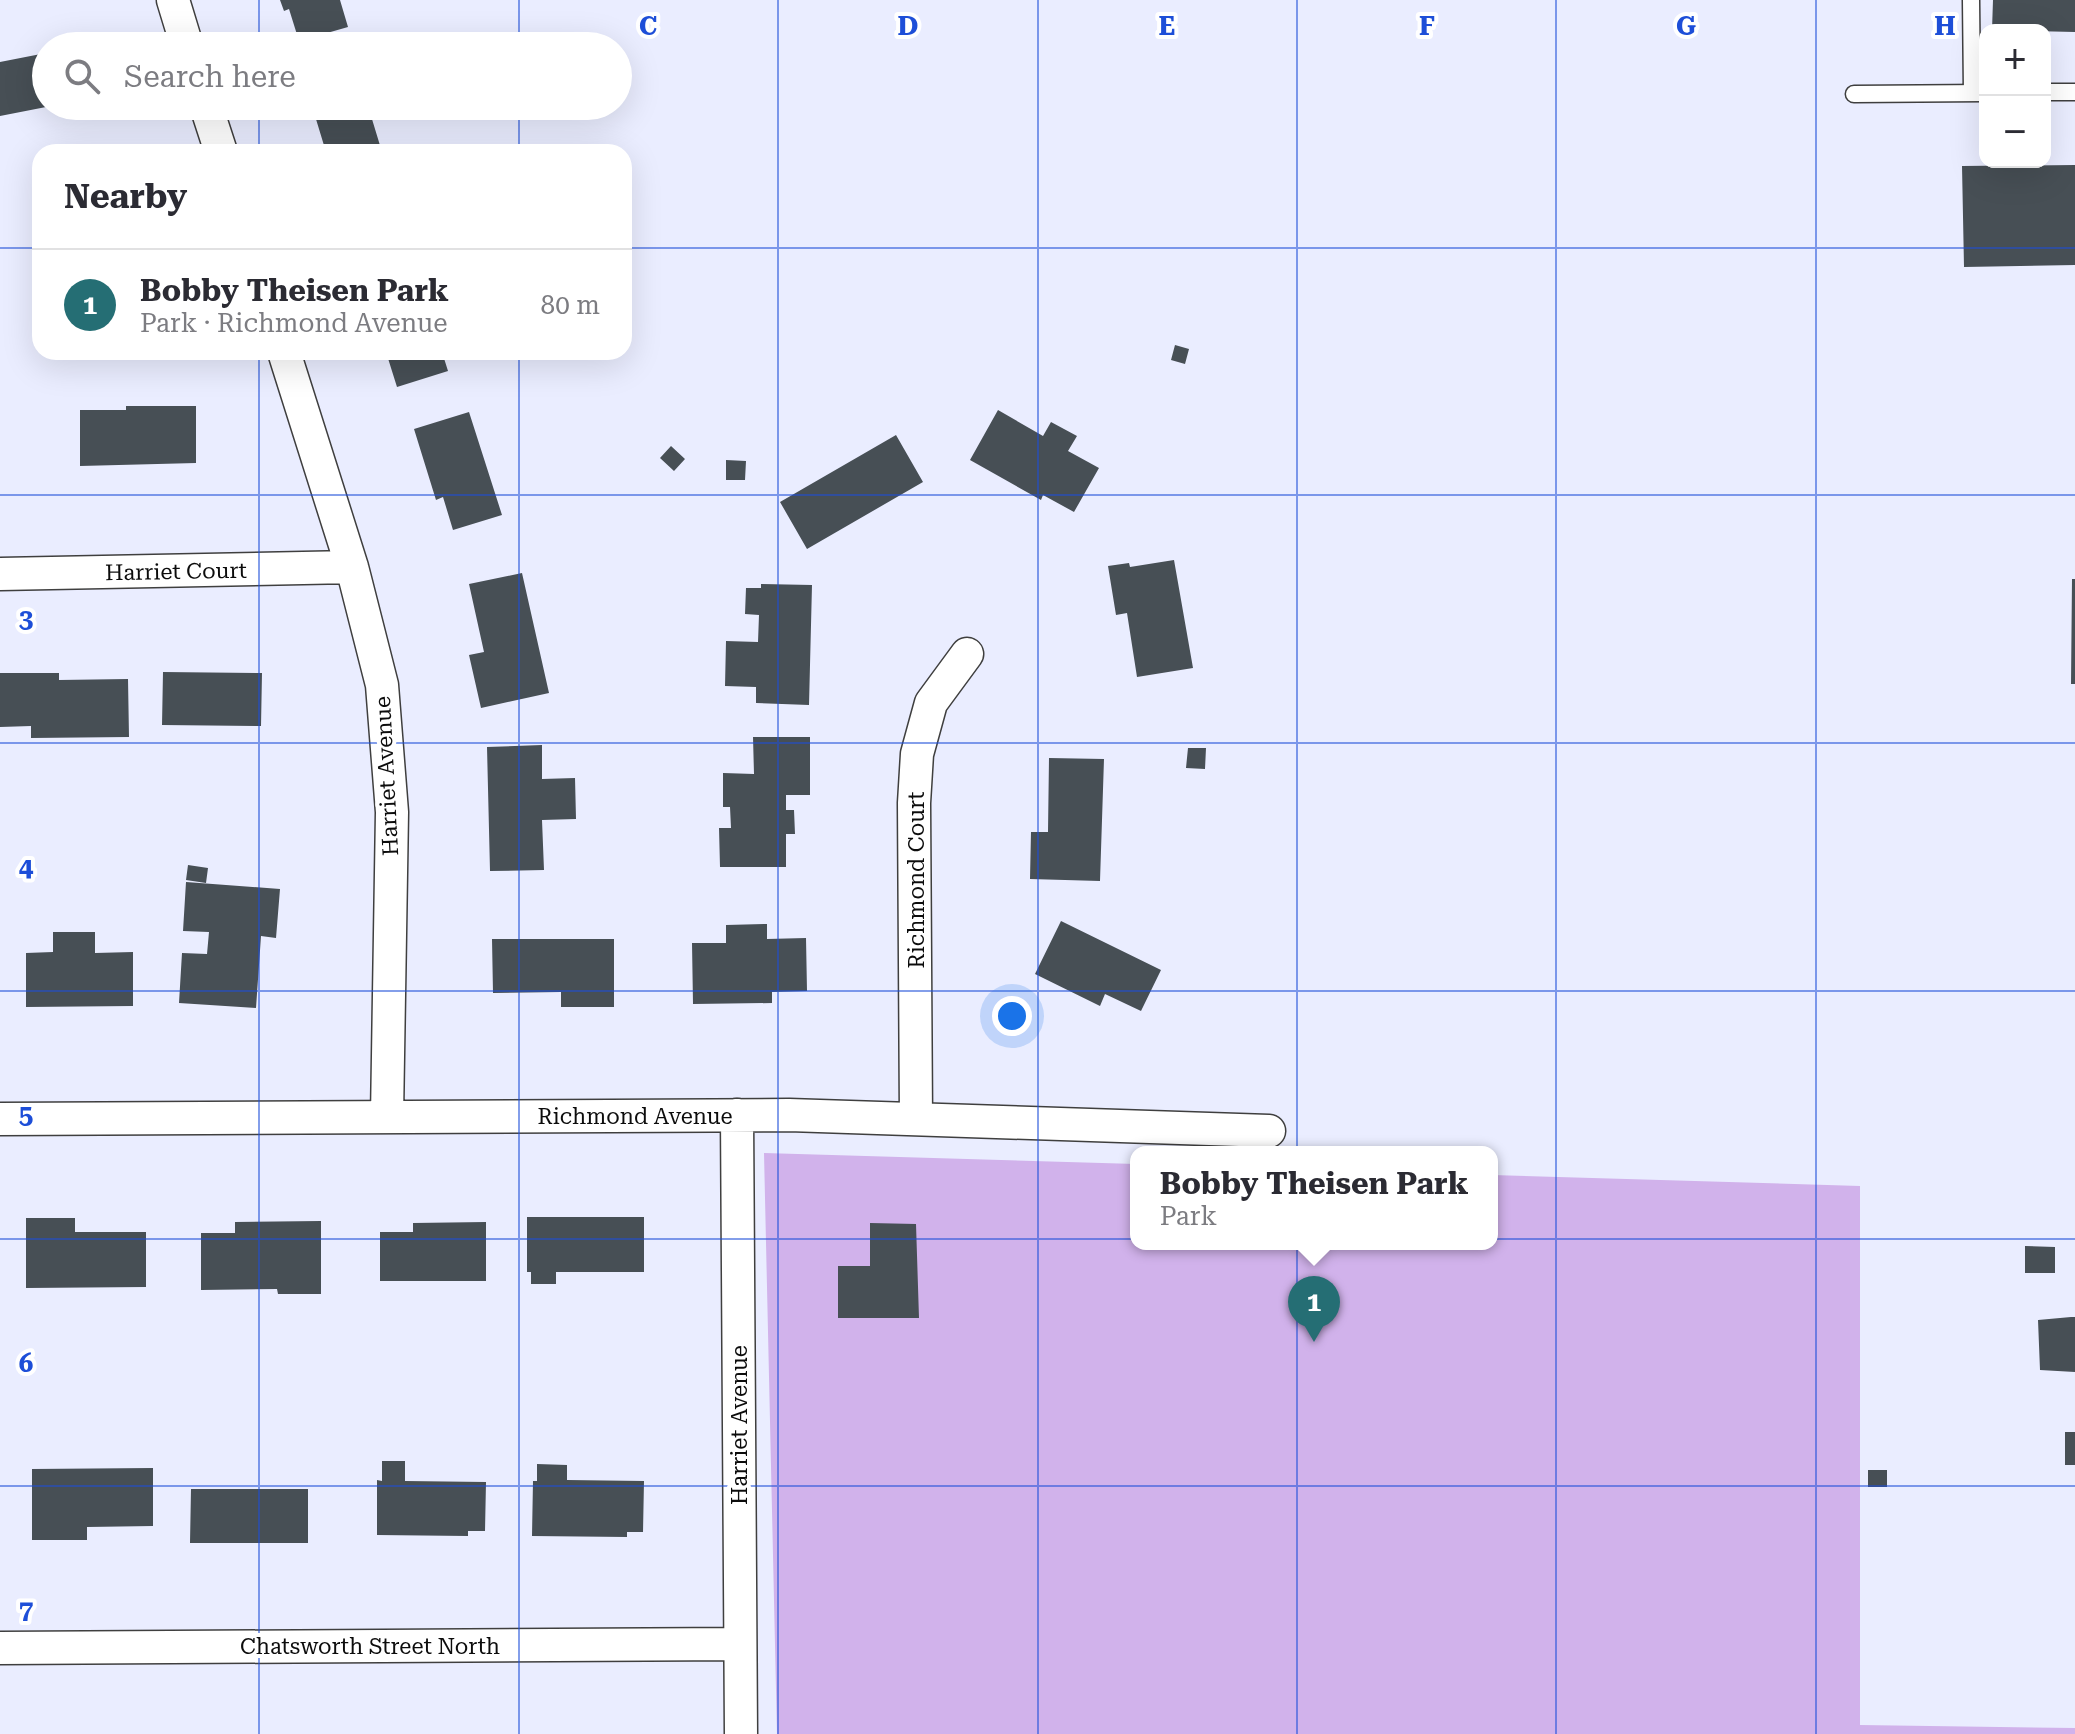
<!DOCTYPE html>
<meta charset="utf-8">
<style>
:root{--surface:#fff;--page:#f2f2f3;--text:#2b2b33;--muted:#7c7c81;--line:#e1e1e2;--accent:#256e74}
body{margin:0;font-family:"Roboto Serif",serif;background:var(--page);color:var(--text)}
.controls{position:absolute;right:24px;top:24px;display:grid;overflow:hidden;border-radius:16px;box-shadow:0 8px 32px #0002}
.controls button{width:72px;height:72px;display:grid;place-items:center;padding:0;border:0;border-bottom:2px solid var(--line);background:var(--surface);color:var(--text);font:40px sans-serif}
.you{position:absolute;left:1012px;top:1016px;width:28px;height:28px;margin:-20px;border:6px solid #fff;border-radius:50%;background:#1a73e8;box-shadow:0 0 0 12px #1a73e833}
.badge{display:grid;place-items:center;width:52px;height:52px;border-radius:50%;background:var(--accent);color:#fff;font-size:26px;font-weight:700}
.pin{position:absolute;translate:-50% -66px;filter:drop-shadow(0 2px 4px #0008)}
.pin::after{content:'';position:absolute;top:42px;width:28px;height:24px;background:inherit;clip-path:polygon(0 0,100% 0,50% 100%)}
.popup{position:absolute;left:1130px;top:1146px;width:368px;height:104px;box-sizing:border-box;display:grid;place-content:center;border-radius:16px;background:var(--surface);filter:drop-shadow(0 2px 6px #0005);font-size:26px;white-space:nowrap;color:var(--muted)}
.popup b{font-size:30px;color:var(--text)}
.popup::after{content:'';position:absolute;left:50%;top:100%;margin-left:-16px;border:16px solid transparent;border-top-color:var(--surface)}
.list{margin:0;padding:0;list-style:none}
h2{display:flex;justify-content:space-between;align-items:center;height:104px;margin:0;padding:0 32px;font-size:34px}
h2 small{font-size:26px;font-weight:400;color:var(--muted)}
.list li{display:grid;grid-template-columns:52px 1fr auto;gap:24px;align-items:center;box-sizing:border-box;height:112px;padding:0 32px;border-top:2px solid var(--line)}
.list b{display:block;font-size:30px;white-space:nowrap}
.list p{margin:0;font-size:26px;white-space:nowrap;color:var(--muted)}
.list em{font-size:26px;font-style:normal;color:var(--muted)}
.icon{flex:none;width:44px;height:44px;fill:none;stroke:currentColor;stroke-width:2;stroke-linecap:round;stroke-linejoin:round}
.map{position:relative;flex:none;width:2075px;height:1734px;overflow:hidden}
.search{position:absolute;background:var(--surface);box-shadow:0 8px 32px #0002;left:32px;top:32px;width:600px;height:88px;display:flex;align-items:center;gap:20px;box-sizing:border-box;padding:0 28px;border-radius:44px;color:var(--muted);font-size:30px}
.panel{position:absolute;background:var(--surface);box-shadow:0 8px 32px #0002;left:32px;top:144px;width:600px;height:216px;border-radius:24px}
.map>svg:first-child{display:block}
.green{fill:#d1b2eb}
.building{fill:#474f55}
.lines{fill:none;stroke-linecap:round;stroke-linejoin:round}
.service-casing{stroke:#3f3f3f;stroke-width:19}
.minor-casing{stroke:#3f3f3f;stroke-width:35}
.service{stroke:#fff;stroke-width:16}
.minor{stroke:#fff;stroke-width:32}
.grid{fill:none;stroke:#1d4ed8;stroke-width:2;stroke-opacity:0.55}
.labels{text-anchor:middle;stroke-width:8;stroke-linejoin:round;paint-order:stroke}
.street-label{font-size:22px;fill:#0c0c0c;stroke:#fff}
.grid-label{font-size:26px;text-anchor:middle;font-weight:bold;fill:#1d4ed8;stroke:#fff;stroke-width:8;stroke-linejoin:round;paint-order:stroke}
</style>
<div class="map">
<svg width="2075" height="1734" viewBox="0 0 2075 1734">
<rect width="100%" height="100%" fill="#eaedff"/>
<path class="green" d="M764 1153 1136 1164V1244H1492V1175L1860 1186V1725L2075 1728V1734H777Z"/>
<path class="building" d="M280 0H340L348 27 299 41 289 9 284 11Z
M1993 0H2075V32L1992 30Z
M46 53V107L0 116V62Z
M312 106H368L382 152H326Z
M2075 165V265L1964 267 1962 166Z
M1175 345 1189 349 1185 364 1171 360Z
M386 352H442L448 371 397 387Z
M126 406H196V463L80 466V410H126Z
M998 410 1043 436 1051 422 1077 436 1068 451 1099 468 1074 512 1043 495 1041 500 970 460Z
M469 412 502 515 453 530 443 497 436 500 414 429Z
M896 435 923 482 807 549 780 502Z
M671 446 685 459 674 471 660 458Z
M726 460 746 461 745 480H726Z
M1174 560 1193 668 1137 677 1127 613 1116 615 1108 566 1129 563 1130 567Z
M522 573 549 693 481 708 469 655 484 652 469 584Z
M2072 579H2075V684H2071Z
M761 584 812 585 809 705 756 703V687L725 686 726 641 758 642 759 615 745 614 746 588H761Z
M163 672 262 673 261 726 162 725Z
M0 673H59V680L128 679 129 737 31 738V726L0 727Z
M753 737H810V795H786V810H794L795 834H786V867H720L719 828H731L730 807H723V773L754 774Z
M542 745V779L575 778 576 819 542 820 544 870 490 871 487 747Z
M1188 748H1206L1205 769 1186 768Z
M1049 758 1104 759 1100 881 1030 879 1031 832H1048Z
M188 865 208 868 206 883 186 880Z
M186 882 280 889 276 938 261 936 256 1008 179 1003 182 953 207 954 209 932 183 931Z
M1061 921 1161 970 1141 1011 1105 994 1100 1006 1035 974Z
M767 924V939L806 938 807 991 772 992V1003L693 1004 692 943H726V925Z
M53 932H95V953L133 952V1006L26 1007V953L53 952Z
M492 939H614V1007H561V992L493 993Z
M527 1217H644V1272H556V1284H531V1272H527Z
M26 1218H75V1232H146V1287L26 1288Z
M321 1221V1294H278L277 1289 201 1290V1233H235V1222Z
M486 1222V1281H380V1232H413V1223Z
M870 1223 916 1224 919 1318H838V1266H870Z
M2025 1246 2055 1247V1273H2025Z
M2071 1317H2075V1372L2040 1370 2038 1320Z
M2065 1432H2075V1465H2065Z
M382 1461H405V1481L486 1482 485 1531H468V1536L377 1535V1480L382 1481Z
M537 1464 567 1465V1480L644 1481 643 1532H627V1537L532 1536 533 1481H537Z
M153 1468V1526L87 1527V1540H32V1469Z
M1868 1470H1887V1487H1868Z
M191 1489H308V1543H190Z"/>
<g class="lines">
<defs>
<path id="service" d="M1971 0 1972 93
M2045 92H2075
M1854 94 1985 93"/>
<path id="minor" d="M173 0 187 46
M206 106 221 152
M284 352 352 567 382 685 392 812 387 1117
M0 574 352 567
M737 1115 741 1734
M0 1119 789 1115 1269 1131
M916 1119 914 803 917 754 931 703 967 654
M0 1648 740 1644"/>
</defs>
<use href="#service" class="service-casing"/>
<use href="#minor" class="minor-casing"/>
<use href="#service" class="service"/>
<use href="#minor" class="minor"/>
</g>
<path class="grid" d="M259 0V46M519 0V46M778 0V1734M1038 0V1734M1297 0V1734M1556 0V1734M1816 0V1734M259 106V152M519 106V152M0 248H40M624 248H2075M259 352V1734M519 352V1734M0 495H2075M0 743H2075M0 991H2075M0 1239H2075M0 1486H2075"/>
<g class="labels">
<g class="street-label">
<text transform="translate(176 571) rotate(-1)" y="8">Harriet Court</text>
<text transform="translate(386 776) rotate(-93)" y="8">Harriet Avenue</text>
<text transform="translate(916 880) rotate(-90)" y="8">Richmond Court</text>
<text x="635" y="1124">Richmond Avenue</text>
<text transform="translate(739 1425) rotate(-90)" y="8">Harriet Avenue</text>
<text x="370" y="1654">Chatsworth Street North</text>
</g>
</g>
<g class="grid-label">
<text x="648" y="35">C</text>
<text x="908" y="35">D</text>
<text x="1167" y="35">E</text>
<text x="1427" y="35">F</text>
<text x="1686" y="35">G</text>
<text x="1945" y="35">H</text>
<text x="26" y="628">3</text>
<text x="26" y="876">4</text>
<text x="26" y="1124">5</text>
<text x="26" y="1372">6</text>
<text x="26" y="1619">7</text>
</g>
</svg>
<div class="controls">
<button>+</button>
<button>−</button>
</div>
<div class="you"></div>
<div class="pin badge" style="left:1314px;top:1342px">1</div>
<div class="popup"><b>Bobby Theisen Park</b>Park</div>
<div class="search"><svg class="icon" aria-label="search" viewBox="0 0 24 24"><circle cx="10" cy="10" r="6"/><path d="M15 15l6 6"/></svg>Search here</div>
<section class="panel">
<h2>Nearby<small></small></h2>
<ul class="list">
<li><span class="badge">1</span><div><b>Bobby Theisen Park</b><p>Park · Richmond Avenue</p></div><em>80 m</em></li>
</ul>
</section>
</div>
